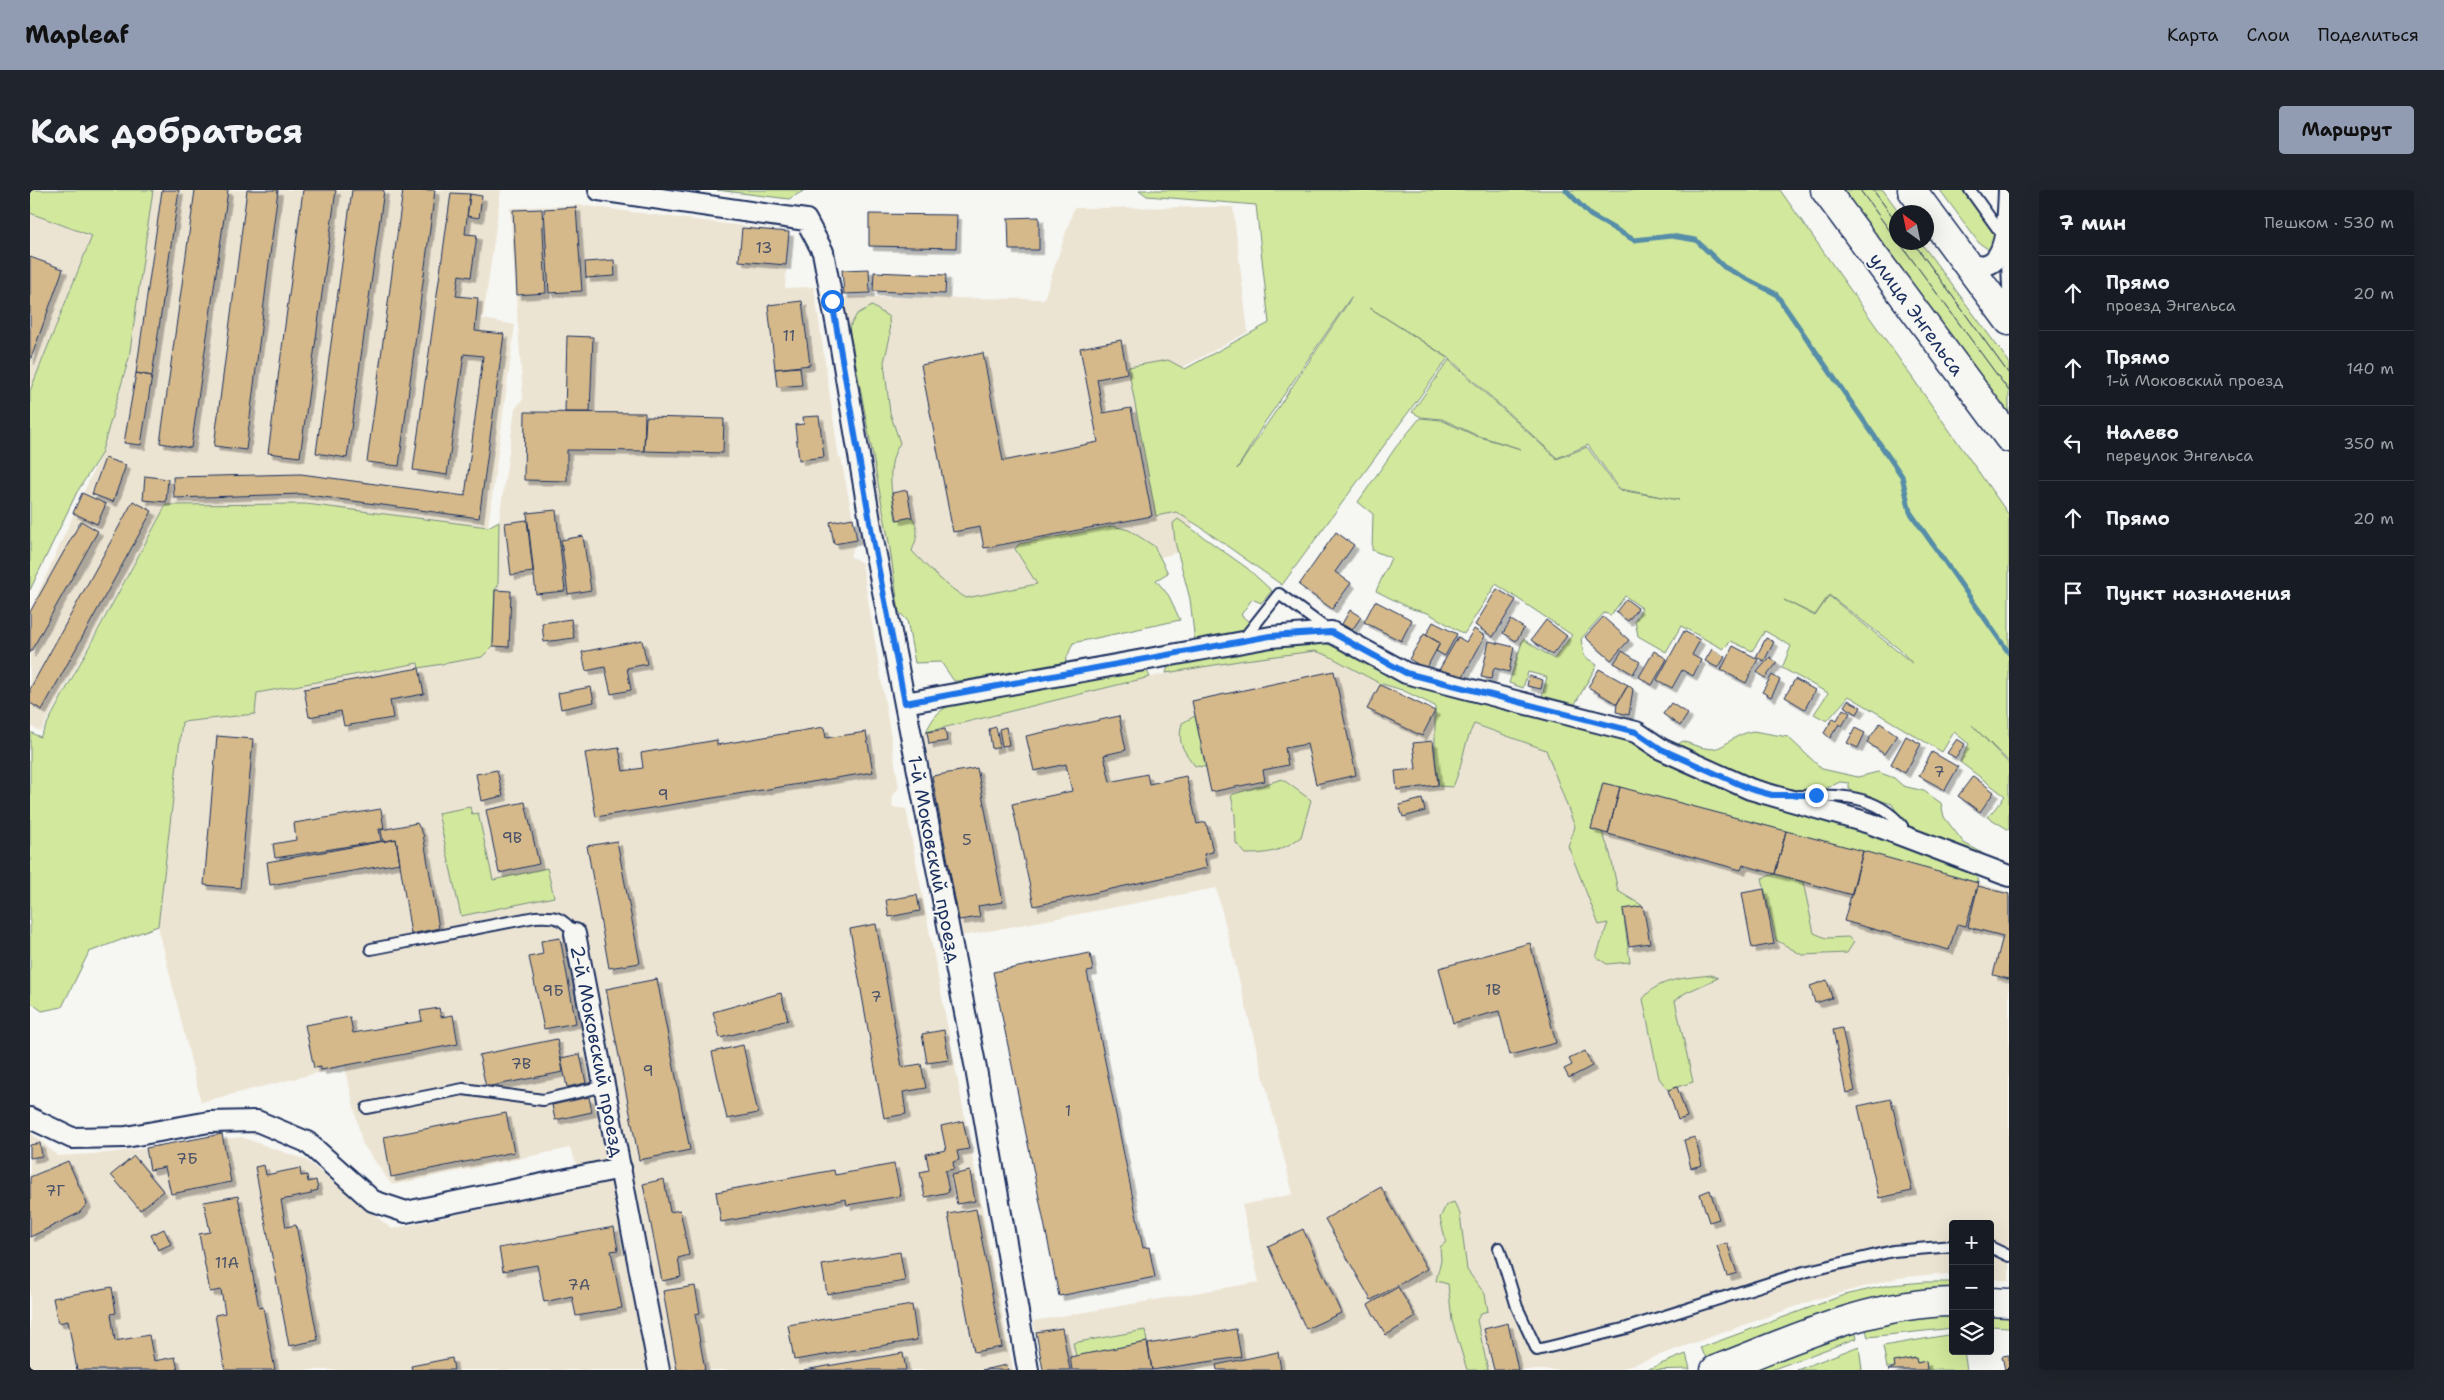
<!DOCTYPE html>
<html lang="ru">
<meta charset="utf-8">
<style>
:root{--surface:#171b24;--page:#20242c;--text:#f1f3f6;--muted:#9ea1a6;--line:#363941;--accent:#919bb2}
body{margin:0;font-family:"Shantell Sans",sans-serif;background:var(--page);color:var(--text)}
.controls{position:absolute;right:15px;bottom:15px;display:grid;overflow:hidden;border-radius:5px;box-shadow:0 5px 20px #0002}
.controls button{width:45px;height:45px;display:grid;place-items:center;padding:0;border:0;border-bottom:1px solid var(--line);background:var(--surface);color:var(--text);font:25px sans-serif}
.compass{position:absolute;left:1859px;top:15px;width:45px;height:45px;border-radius:50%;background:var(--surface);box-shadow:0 5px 20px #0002;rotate:327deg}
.stop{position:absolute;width:15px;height:15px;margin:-11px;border:4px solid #1a73e8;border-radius:50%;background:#fff}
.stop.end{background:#1a73e8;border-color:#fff;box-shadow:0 1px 5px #0008}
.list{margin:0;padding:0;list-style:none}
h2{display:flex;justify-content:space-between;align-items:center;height:65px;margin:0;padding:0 20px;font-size:21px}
h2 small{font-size:16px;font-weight:400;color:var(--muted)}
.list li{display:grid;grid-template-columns:32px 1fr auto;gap:15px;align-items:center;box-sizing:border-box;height:75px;padding:0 20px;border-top:1px solid var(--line)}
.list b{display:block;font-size:19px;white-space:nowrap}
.list p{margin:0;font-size:16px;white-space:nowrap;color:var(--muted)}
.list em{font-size:16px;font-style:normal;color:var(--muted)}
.icon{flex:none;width:28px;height:28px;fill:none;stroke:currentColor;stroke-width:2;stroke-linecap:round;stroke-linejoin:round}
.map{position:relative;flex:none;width:1979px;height:1180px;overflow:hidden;border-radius:5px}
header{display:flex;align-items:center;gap:30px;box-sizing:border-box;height:70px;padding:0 25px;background:var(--accent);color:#111}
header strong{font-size:24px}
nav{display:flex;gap:28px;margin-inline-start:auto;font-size:18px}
.intro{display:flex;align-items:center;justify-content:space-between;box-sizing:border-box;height:120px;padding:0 30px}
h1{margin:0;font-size:35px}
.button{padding:12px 22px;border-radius:5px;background:var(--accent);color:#111;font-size:18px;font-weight:700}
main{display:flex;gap:30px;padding:0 30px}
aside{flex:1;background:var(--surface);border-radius:5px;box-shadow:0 5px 20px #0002}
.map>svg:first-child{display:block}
.built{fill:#ece4d3}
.green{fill:#d2e89c;stroke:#768c7d;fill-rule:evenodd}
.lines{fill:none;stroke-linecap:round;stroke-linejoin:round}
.stream{stroke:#568da8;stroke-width:5}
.building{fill:#d5b98a;stroke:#1b2f5e;filter:url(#shadow)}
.lane-casing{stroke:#1b2f5e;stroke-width:14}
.street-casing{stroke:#1b2f5e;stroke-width:24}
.secondary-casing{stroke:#1b2f5e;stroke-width:31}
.primary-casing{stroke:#1b2f5e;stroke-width:31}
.lane{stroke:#f6f6f2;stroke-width:10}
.street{stroke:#f6f6f2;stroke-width:20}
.secondary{stroke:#f6f6f2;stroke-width:28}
.primary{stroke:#f6f6f2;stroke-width:28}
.tram{stroke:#1b2f5e;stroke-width:1}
.route{stroke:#1a73e8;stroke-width:6}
.labels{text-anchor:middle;stroke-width:4;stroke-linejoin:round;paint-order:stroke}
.number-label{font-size:16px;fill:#4a5269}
.street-label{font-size:19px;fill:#1b2f5e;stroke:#f6f6f2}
</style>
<header>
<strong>Mapleaf</strong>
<nav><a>Карта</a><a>Слои</a><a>Поделиться</a></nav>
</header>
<div class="intro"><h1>Как добраться</h1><a class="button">Маршрут</a></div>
<main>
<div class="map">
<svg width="1979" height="1180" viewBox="0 0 1979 1180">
<defs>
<filter id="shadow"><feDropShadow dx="4.5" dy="4.5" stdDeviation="0" flood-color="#0004"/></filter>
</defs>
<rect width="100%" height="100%" fill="#f6f6f2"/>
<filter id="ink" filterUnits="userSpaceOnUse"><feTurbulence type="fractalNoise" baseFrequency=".02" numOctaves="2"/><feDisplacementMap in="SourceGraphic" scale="10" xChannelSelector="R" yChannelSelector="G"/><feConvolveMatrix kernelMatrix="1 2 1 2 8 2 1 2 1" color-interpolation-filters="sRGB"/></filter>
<g filter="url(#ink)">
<path class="built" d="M123 0H471L453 129 485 135 458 337 276 314 136 315 11 541 0 536V421L71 264 99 168Z
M548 15 759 42 755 98 784 97 809 268H811L827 350 820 366 832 373 869 597 863 606 862 617 876 619 983 1180H0V942L28 966 78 963 211 947 276 970 362 1039 555 996 540 958 362 995 332 953 315 876 171 912 128 736 152 532 225 524 227 503 388 473 389 478 467 400 469 331 485 219 493 209 480 18Z
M1203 17 1218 142 1131 189 1167 357 1110 373 869 422 810 107 1014 109 1044 18Z
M0 23 62 46 0 201Z
M1285 460 1299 465 1405 521 1516 560 1834 661 1979 702V1091L1960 1088V1034H1923V1085L1905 1084 1868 1088 1787 1109 1588 1180H1013L1003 1131 1229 1092 1212 1015 1263 1004 1186 698 932 746 893 543 1166 476Z"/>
<path class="green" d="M0 0H123L99 168 71 264 47 302 0 400V201L62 46 0 23Z
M687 0H775L759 9Z
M1109 0H1750L1979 325V572L1942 535 1979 574V640L1958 627 1975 606 1930 572 1939 554 1924 542 1912 562 1819 506 1797 531 1784 524 1798 503 1752 478 1761 456 1735 441 1722 461 1701 451 1693 459 1651 436 1636 462 1608 446 1605 431 1612 418 1595 406 1581 425 1574 423 1551 449 1554 466 1567 475 1545 514 1512 507 1517 487 1498 482 1493 498 1479 493 1493 449 1524 469 1542 445 1466 394 1434 444 1398 423 1382 419 1346 401 1361 368 1342 360 1343 324 1328 312 1366 257 1390 228 1411 230 1446 246 1491 259 1446 245 1412 229 1391 227 1382 222 1419 170 1527 269 1557 257 1589 300 1649 310 1590 299 1558 255 1527 268 1419 168 1340 118 1418 168 1252 395 1169 336 1146 322 1126 326 1098 177 1138 170 1155 179 1239 133 1226 15 1117 6ZM1321 107H1322L1207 279 1235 232ZM1799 405 1869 459 1882 473 1799 406 1785 426 1754 410 1785 425Z
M1811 0H1853L1869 22H1866V52L1891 53 1979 172V227Z
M1910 0H1932L1963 43 1966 53 1958 59 1949 53Z
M842 116 859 127 860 147 854 172 860 223 870 253C855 276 862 303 866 330L882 327C890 339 887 348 882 361 899 379 915 395 936 408L1007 394 985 359 989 354 1083 336 1099 340 1124 356 1138 383 1126 390 1139 406 1150 430 1043 453 1033 477 972 489 924 491 911 472 885 473 877 430 869 422 859 352 819 138 827 124Z
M276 314 458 337 469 331 468 396 465 400 463 456 452 467 389 478 388 473 227 503 225 524 152 532 128 736 59 762 32 817 12 821 0 812V542L10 547 136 315Z
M1148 329 1217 378 1242 401 1231 413 1222 409 1211 425 1221 434 1213 444 1165 453 1160 409 1145 352 1143 333Z
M1288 451 1589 543 1944 677 1948 693 1573 593 1561 639 1572 642 1580 663 1588 701 1613 716 1593 720 1600 772 1577 774 1566 767 1578 733 1569 735 1538 656 1545 637 1516 560 1444 534C1434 553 1432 577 1423 597L1409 596 1405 569V516L1372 500 1349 493 1299 466 1285 461 1215 470 1136 483 1139 473 1214 459Z
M1110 479 1117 481 1120 487 896 542C905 523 911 518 930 512Z
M1165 526 1176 577 1165 576C1153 560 1147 553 1152 533Z
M1723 541 1758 547 1792 579 1828 587 1848 582 1864 588 1873 596 1894 601 1911 613 1914 627 1934 653 1949 661 1968 675 1876 638 1862 614 1852 611H1840L1819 599V593L1810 592 1795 599 1773 602 1740 599 1644 557 1653 551C1699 570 1687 549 1723 541Z
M1252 589 1281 610 1271 647C1251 661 1240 664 1216 664L1206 653 1205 625 1201 605Z
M440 617 442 624 448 623 463 690 517 678 524 707 431 726 408 623Z
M1745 684 1773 692 1784 743 1796 748 1818 747 1824 752 1817 763 1772 765 1746 750 1732 688Z
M1681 785 1688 788 1655 803 1645 811 1663 892 1638 900 1629 888 1613 809C1628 788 1657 788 1681 785Z
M1424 1012 1430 1024 1437 1080 1455 1104 1458 1121 1451 1123 1447 1130 1458 1180H1437L1422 1131 1418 1094 1406 1091 1411 1070 1410 1057 1416 1052 1410 1028 1416 1015Z
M1895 1092H1923V1101L1715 1154 1677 1169 1670 1158 1814 1105 1860 1095Z
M1960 1123 1979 1124V1137L1960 1136Z
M1923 1124V1138L1838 1147 1834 1133Z
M1824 1137 1827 1148 1741 1180H1707Z
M1115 1140 1117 1152 1046 1166 1043 1153Z
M1923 1144V1161H1934L1937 1180H1897L1896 1171 1887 1173 1885 1168 1865 1172V1177L1857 1178 1853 1156Z
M1829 1156 1832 1180H1767Z
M1656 1164 1660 1179 1616 1180Z"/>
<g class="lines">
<path class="stream" d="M1536 0 1560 25 1604 50 1641 46 1666 50 1694 77 1746 104 1872 286 1880 322 1979 463"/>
</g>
<path class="building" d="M132 0H149L122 186 106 183Z
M165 0H198L161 258 130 253Z
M217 0H248L216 260 184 256Z
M273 0H306L270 267 238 263Z
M322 0H354L317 268 286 263Z
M373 0H405L369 276 337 272Z
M421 3 440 4 435 44 447 45 441 87 429 85 426 106 448 108 445 141 474 144 449 328 271 304 144 308 143 287 271 284 435 306 453 166 434 164 417 285 383 280Z
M440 4 452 6 449 28 437 26Z
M546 17 552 101 519 103 514 19Z
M512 19 516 103 487 105 483 20Z
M839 24 927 25 926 58 839 56Z
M1009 27V60H979L978 28Z
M712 38 759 42 756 75 709 71Z
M0 67 33 79 0 171Z
M584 70 585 86 556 88 555 72Z
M839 79 840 103 814 104 812 80Z
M844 82 916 85 915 104 843 101Z
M772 111 780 175 745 179 738 115Z
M537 146 563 147 560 222H535Z
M1091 150 1097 183 1067 189 1073 223 1101 218 1122 326 954 358 950 337 923 342 891 175 953 163 973 271 1068 252 1050 158Z
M770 177 772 195 747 197 745 179Z
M106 183 122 186 111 255 94 253Z
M495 222 615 223 614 261 537 260V291L494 290Z
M789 226 794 267 769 270 765 235 774 234 773 227Z
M616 227 694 229 693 263 614 261Z
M75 268 96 275 83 312 62 304Z
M115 286 138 289 136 312 113 310Z
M877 300 882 327 867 330 862 303Z
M52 303 76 314 67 334 43 323Z
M103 311 122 321 12 520 0 513V499Z
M526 320 535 401 506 404 497 323Z
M823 328 827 350 804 354 800 332Z
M497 330 503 382 481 385 475 333Z
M51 331 68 341 0 463V422Z
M1306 342 1324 355 1305 382 1321 393 1302 419 1269 395Z
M553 346 561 400 538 404 531 350Z
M1467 399 1486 410 1463 447 1445 435Z
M465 400 481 401 479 457 463 456Z
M1596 409 1608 418 1598 431 1586 422Z
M1345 411 1382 430 1371 451 1334 432Z
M1320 420 1331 427 1322 440 1312 434Z
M1573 427 1599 450 1581 470 1555 447Z
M541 429 544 448 514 452 512 433Z
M1481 430 1494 438 1486 451 1473 443Z
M1516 430 1537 446 1522 465 1501 450Z
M1403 432 1427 444 1415 466 1406 461 1410 453 1396 445Z
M1444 439 1455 446 1430 492 1409 480 1428 447 1436 452Z
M1654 441 1670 450 1662 465 1671 470 1663 486 1652 480 1642 498 1627 490Z
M1394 444 1410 453 1396 479 1379 469Z
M1736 448 1744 452 1734 471 1726 467Z
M612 450 617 474 597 478 601 500 581 504 575 477 556 481 552 462Z
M1459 451 1484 457 1479 482 1464 478 1461 489 1451 487Z
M1703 456 1728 469 1716 493 1691 480Z
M1682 459 1695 467 1688 478 1675 471Z
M1592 461 1610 472 1603 484 1584 473Z
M1624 461 1637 469 1622 495 1609 487Z
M1740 467 1747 473 1735 488 1727 482Z
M389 478 394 504 360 510 363 528 314 536 311 521 279 527 274 499Z
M1569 479 1598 495 1587 514 1558 497Z
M1304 481 1326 585 1286 594 1277 554 1255 558 1258 575 1233 580 1235 591 1181 602 1162 511Z
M1742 485 1750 490 1741 507 1732 502Z
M1499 486 1513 490 1511 499 1497 496Z
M1765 489 1785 500 1775 519 1755 507Z
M1350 495 1405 521 1392 546 1337 519Z
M1598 495 1603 499 1599 525 1586 522 1587 514Z
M561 497 564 512 531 519 528 503Z
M1818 510 1831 517 1827 524 1814 516Z
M1641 513 1658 524 1650 536 1633 524Z
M1813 519 1820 523 1812 536 1809 534 1800 548 1794 543 1803 528 1807 530Z
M1089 526 1096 560 1074 565 1080 592 1117 584 1119 594 1156 586 1167 634 1176 632 1183 662 1174 664 1177 678 1004 716 982 614 1042 601 1036 574 1004 581 996 546Z
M1850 533 1867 545 1854 564 1837 552Z
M794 537 796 548 836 542 843 582 566 627 555 563 589 558 593 581 613 578 611 563 687 550V555Z
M966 537 970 557 962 559 959 539Z
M976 537 979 555 972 556 969 539Z
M1825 538 1835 543 1828 558 1817 553Z
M915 539 917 551 899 554 897 542Z
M187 546 223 549 210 698 174 695Z
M1876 546 1891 554 1875 583 1861 574Z
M1927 549 1935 554 1926 568 1917 563Z
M1403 551 1408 595 1367 600 1365 581 1386 579 1383 553Z
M1902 562 1928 577 1915 600 1889 586Z
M947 578 973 712 948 716 950 727 929 730 902 586Z
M467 580 473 606 451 611 446 584Z
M1943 586 1964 602 1950 622 1928 606Z
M1573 593 1590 597 1578 644 1561 639Z
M1590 597 1756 641 1745 684 1713 675 1711 680 1578 644Z
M1392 609 1395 621 1373 627 1369 615Z
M495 612 509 674 469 683 456 620Z
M351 619 354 639H349L351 651 245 668 243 654 266 650 264 633Z
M387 633 393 644 409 738 381 744 366 649 353 652 351 640Z
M1756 641 1833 661 1822 705 1745 684Z
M366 649 370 673 240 695 237 672Z
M587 651 610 773 579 778 557 656Z
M1833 661 1948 693 1936 736 1927 734 1919 760 1814 731Z
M1948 696 1979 704V789L1963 785 1973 746 1938 737Z
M1734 699 1744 754 1722 758 1712 703Z
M887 705 890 721 859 727 856 710Z
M1613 716 1620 753 1599 756 1593 719Z
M846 734 872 877 891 874 896 898 873 902 876 924 854 928 820 739Z
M530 748 546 833 514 839 499 767 513 764 511 751Z
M1500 753 1526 853 1480 865 1469 821 1423 833 1409 778Z
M1060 763 1063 781 1057 782 1113 1058 1119 1057 1125 1087 1029 1106 963 782Z
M627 789 660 960 609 970 576 799Z
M1797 790 1802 808 1785 813 1780 796Z
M751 803 758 830 690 848 683 822Z
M409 818 411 827 423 825 428 854 291 880V877L284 878 275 835 320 827 323 843 392 831 390 821Z
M1812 838 1825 901 1816 903 1803 840Z
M914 840 919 870 897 873 892 844Z
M527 849 533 882 456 897 449 865Z
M713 855 728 923 697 929 682 862Z
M1555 861 1562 876 1539 888 1534 879 1542 875 1539 869Z
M550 864 556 893 537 897 531 868Z
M1647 897 1657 927 1648 930 1638 900Z
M559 907 562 922 525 930 522 915Z
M1861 909 1882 1001 1849 1008 1828 916Z
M476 923 484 962 361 987 354 947Z
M933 931 939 959 927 961 929 970 923 972 924 979 915 981 919 1002 895 1007 890 982 899 980 896 964 916 960 911 936Z
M192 944 201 992 141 1004 135 977 120 980 116 958Z
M1665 947 1672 975 1661 978 1654 950Z
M10 953 12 966 0 968V955Z
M104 966 133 1001 110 1020 81 985Z
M38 971 57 1014 49 1023 0 1047V987Z
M864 974 871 1006 817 1015 816 1009 691 1032 686 1002 804 980 805 985Z
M234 975 236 985 270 978 271 986 277 985 278 992 286 990 288 1000 281 1002V1004L251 1010 256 1037 266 1035 288 1150 259 1156 225 977Z
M940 981 945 1011 927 1014 921 985Z
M634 989 640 1022 650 1020 659 1065 648 1068 651 1087 632 1091 613 994Z
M1351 997 1397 1079 1341 1110 1295 1029Z
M1680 1000 1689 1029 1679 1032 1670 1004Z
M208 1006 229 1118 233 1117 245 1180H195L185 1125 195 1123 191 1100 180 1102 169 1044 180 1042 174 1012Z
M946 1019 972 1157 944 1162 918 1024Z
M584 1037 588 1060 581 1061 592 1118 546 1126 542 1106 514 1112 507 1075 473 1081 469 1058Z
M134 1039 141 1054 128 1060 121 1045Z
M1273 1039 1311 1123 1276 1139 1238 1056Z
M1697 1053 1707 1083 1697 1086 1687 1056Z
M870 1062 875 1091 797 1104 792 1075Z
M665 1096 670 1123 665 1124 675 1180H647L633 1101Z
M82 1097 86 1123 81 1124 85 1151 119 1145 124 1171 145 1167 148 1180H47L38 1131 28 1133 23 1108Z
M1368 1097 1386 1127 1356 1145 1338 1115Z
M882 1115 887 1150 764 1170 758 1135Z
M1478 1133 1488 1180H1464L1454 1139Z
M1032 1138 1040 1180H1013L1006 1142Z
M1206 1139 1211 1167 1122 1180 1118 1154Z
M1117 1152 1122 1180H1042L1040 1167Z
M1248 1162 1251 1180H1187L1186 1175Z
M873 1163 876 1180H774Z
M1979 1165V1180H1975L1972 1166Z
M422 1168 424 1180H382L381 1176Z
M1886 1168 1887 1173 1896 1171 1897 1180H1858L1865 1177 1864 1172Z
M977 1175 978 1180H952Z"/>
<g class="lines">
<defs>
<path id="lane" d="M1940 0 1976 50 1979 120
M1212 451 1249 404 1298 440
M1768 606C1807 605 1845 603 1872 636L1868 643
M341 759 505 727C526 726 532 727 545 744
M337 918 433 899 513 910 575 896
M1960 1057 1979 1066
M1469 1058 1487 1117 1507 1160 1597 1138 1774 1082 1863 1061 1923 1056"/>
<path id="street" d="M569 0 776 30 793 62 811 158 844 355 946 879 998 1180
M1931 65C1938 72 1945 77 1955 75 1979 71 1978 21 1979 0
M875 513 1241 447 1301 442 1376 483 1606 542 1631 559 1720 599 1839 633 1979 686
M545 744 629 1180
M0 928 42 948 96 947 179 932 227 931 277 952 343 1011 376 1022 591 978"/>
<path id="secondary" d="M1960 1112 1979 1113
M1685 1180C1763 1150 1839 1113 1923 1112"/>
<path id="primary" d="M1795 0 1979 248
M1882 0 1979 131"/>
</defs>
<use href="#lane" class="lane-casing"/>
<use href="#street" class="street-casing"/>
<use href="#secondary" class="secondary-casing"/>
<use href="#primary" class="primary-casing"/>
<use href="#lane" class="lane"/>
<use href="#street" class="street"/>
<use href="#secondary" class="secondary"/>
<use href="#primary" class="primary"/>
<path class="tram" d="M1830 0 1866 49
M1843 0 1866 31
M1869 52 1979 201
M1883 52 1979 184"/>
</g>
</g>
<g class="lines" filter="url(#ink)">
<path class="route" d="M802 111 844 355 875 513 1240 446 1301 442 1376 483 1606 542 1631 559 1720 599 1742 605H1786"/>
</g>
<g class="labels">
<g class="number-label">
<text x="734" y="63">13</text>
<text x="759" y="151">11</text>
<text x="1909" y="587">7</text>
<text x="633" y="610">9</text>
<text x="482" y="653">9В</text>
<text x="937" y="655">5</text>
<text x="1463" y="805">1В</text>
<text x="523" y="806">9Б</text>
<text x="846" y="812">7</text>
<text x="491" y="879">7В</text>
<text x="618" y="886">9</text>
<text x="1038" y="926">1</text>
<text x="157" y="974">7Б</text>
<text x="25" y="1006">7Г</text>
<text x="197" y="1078">11А</text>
<text x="549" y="1100">7А</text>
</g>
<g class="street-label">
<text transform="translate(1887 124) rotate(54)" y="7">улица Энгельса</text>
<text transform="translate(905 669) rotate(79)" y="7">1-й Моковский проезд</text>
<text transform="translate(568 861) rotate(79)" y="7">2-й Моковский проезд</text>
</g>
</g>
</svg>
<div class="controls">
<button>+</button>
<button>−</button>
<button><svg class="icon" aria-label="layers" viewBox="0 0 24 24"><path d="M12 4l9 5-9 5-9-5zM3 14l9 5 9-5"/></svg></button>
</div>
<svg class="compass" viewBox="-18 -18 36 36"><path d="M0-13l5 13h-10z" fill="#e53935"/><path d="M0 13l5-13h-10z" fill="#9ea1a6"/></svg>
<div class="stop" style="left:802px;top:111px"></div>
<div class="stop end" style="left:1786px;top:605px"></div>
</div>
<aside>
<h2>7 мин<small>Пешком · 530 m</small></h2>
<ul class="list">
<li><svg class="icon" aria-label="ahead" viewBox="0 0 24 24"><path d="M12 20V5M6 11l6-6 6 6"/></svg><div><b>Прямо</b><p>проезд Энгельса</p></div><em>20 m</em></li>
<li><svg class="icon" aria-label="ahead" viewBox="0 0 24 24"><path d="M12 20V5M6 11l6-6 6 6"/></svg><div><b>Прямо</b><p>1-й Моковский проезд</p></div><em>140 m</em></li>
<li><svg class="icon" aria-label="left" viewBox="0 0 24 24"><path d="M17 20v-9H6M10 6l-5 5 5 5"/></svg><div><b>Налево</b><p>переулок Энгельса</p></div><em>350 m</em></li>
<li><svg class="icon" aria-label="ahead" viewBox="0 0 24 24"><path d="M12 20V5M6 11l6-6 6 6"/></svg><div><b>Прямо</b></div><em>20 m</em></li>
<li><svg class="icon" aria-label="arrive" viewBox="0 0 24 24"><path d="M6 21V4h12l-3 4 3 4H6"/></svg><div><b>Пункт назначения</b></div></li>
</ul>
</aside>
</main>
